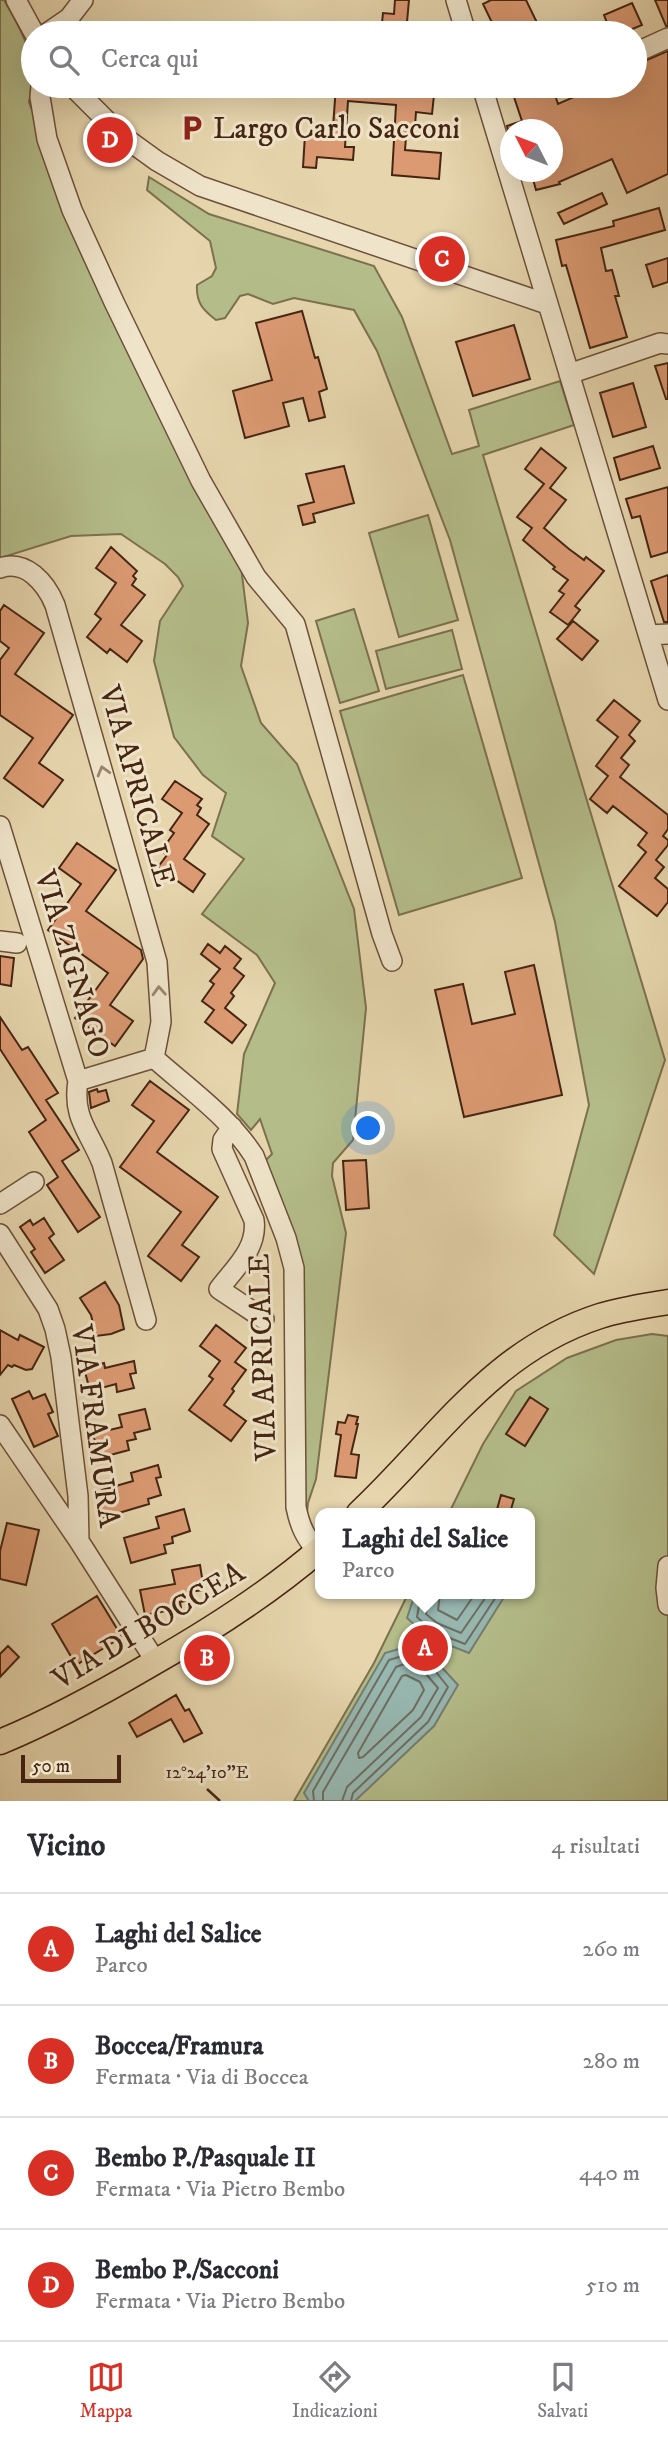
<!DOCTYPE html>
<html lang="it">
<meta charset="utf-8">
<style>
:root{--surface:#fff;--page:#f7f7f7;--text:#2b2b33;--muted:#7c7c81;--line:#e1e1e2;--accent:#d93025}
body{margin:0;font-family:"IM FELL DW Pica",serif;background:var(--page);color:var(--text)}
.compass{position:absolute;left:500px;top:119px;width:63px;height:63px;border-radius:50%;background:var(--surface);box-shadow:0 7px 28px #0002;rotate:312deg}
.scale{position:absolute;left:21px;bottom:18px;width:100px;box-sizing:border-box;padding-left:7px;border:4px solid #452512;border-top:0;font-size:19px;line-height:24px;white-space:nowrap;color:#452512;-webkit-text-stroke:5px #efe4ca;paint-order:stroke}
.you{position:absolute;left:369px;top:1129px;width:24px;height:24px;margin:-18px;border:5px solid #fff;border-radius:50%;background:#1a73e8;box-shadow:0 0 0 10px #1a73e833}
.badge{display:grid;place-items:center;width:46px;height:46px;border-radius:50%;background:var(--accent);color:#fff;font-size:23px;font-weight:700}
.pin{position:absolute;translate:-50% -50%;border:4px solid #fff;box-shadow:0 2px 7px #0006}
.popup{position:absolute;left:315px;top:1508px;width:220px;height:91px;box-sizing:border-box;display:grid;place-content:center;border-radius:14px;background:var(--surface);filter:drop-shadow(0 2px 5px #0005);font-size:23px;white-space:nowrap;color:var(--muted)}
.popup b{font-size:26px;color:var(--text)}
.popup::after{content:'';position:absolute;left:50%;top:100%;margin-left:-14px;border:14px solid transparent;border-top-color:var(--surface)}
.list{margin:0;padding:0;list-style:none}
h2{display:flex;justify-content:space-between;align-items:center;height:91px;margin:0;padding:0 28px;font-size:30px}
h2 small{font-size:23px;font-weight:400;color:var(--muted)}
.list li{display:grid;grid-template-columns:46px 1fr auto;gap:21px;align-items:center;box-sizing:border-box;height:112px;padding:0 28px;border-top:2px solid var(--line)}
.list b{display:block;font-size:26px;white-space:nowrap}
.list p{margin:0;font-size:23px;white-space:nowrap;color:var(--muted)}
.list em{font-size:23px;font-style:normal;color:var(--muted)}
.icon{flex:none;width:38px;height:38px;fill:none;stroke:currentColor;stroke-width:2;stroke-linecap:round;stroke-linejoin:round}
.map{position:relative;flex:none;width:668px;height:1801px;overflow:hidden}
.search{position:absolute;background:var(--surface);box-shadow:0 7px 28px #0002;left:21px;right:21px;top:21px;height:77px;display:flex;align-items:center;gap:18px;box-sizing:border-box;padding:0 24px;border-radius:38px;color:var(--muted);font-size:26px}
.sheet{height:539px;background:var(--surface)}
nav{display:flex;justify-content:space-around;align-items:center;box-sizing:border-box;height:98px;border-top:2px solid var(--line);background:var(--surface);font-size:19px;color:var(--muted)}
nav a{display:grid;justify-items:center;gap:4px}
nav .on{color:var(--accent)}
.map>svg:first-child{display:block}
.green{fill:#b4bd8a;stroke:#7c714e;stroke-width:2}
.water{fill:#97b8b1;stroke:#767d71;stroke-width:2}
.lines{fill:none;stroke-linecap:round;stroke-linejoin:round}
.shore{stroke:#6e6e62;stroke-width:2}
.building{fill:#dc9a73;stroke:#452512;stroke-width:2}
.minor-casing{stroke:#6d5139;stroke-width:22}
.major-casing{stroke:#452512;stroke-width:27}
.minor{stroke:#efe4ca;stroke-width:19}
.major{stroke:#e6d5ad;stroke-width:24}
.oneway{stroke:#9a846e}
.ticks{fill:none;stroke:#452512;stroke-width:2.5}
.labels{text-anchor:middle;stroke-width:6;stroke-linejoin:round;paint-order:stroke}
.poi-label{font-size:30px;fill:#452512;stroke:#efe4ca;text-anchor:start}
.street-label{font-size:30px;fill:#452512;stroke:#efe4ca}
.ticks-label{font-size:18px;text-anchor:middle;fill:#452512;stroke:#efe4ca;stroke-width:6;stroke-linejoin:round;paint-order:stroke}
</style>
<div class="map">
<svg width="668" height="1801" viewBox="0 0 668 1801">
<rect width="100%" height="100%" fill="#e6d5ad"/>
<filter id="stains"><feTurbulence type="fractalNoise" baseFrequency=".00286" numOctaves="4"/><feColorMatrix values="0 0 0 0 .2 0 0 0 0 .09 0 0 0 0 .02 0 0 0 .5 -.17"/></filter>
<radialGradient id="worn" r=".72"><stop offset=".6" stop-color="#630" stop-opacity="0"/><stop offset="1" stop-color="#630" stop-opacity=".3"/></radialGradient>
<path class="green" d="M0 0H4C24 35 40 61 29 102L90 267 240 559 248 623 241 666 261 723 297 764 354 909 366 1008 353 1140 333 1163 332 1176 346 1233 316 1479 308 1503 307 1513 304 1515 305 1370 301 1282 265 1161 272 1154 260 1119 251 1130 237 1114 244 1054 275 983 257 955 202 914 244 859 212 836 226 793 203 775 174 737 154 661 160 621 183 586 178 577 165 564 121 534 71 536 0 558Z
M149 177 209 214 374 266 402 317 452 454 479 446 469 410 560 381 574 425 483 455 665 1060 594 1274 554 1235 589 1105 555 922 450 540 377 351 354 310 294 298 273 304 248 294 240 296 225 318 216 320C203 310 196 303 197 285L212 276 216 268 210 241 147 190Z
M428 515 458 620 399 637 369 533Z
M354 609 379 691 340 703 316 621Z
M452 630 462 669 386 689 376 651Z
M463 675 522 878 399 915 340 711Z
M652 1334 668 1336V1801H294L374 1663 408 1594H530V1513H449L483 1444 516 1391 567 1358 616 1340Z"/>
<path class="water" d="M415 1594H506L469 1653 428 1637 407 1618Z
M409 1646 436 1661 458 1685 434 1726 355 1801H309L304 1793 385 1653Z"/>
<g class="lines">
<path class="shore" d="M421 1594 417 1617 432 1631 465 1644 498 1594
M429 1594 426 1614 437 1623 461 1633 488 1594
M440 1594 438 1610 457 1620 475 1594
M406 1675 420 1682 424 1690 413 1710 363 1757 359 1758 358 1753 402 1676Z
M314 1801 313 1791 389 1660 409 1654 432 1667 448 1687 428 1722 353 1793 351 1801
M323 1801V1792L396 1667 407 1663 426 1674 438 1688 421 1717 347 1787 342 1801"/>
</g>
<path class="building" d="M395 0H409L406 33H365L366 22 382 23 383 13 394 14Z
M491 0H526L542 33H497L483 4Z
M655 0H668V26H666Z
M632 3 642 25 623 33H611L604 15Z
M668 51V174L627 193 612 159 559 182 560 184 536 190 531 172H552V130H508L507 126 522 121 511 88 518 86H552L558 104 599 86H635V65Z
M336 86H376V89L421 92 422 86H435L432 114 416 112 415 126 407 125 405 150 441 153 439 179 392 175 396 105 348 101 345 147H354L353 160 317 157 316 168 303 167 305 135 322 137 323 126 333 127Z
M602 193 607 204 564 224 558 213Z
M659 208 665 230 601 248 606 271 612 270 619 296H615L627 337 590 348 566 265 562 266 556 240 614 226 613 221Z
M668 258V282L653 287 646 265Z
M302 311 315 358 318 357 327 389 319 392 325 417 309 421 303 398 283 403 289 426 245 438 233 391 272 380 256 323Z
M514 325 530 379 473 396 456 342Z
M668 363V399H666L655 366Z
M633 383 646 427 613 437 600 393Z
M653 446 660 468 620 480 614 458Z
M541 448 566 468 550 488 566 500 544 528 569 549 584 560 586 557 604 571 575 606 580 610 568 625 550 612 564 594 559 591 568 580 553 569 555 567 523 540 532 528 517 517 544 484 525 469Z
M344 466 354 503 313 514 315 522 303 525 298 506 314 502 306 474Z
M668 487V552L651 557 640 516 632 518 626 499Z
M111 547 137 571 133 576 136 579 132 585 145 595 121 625 142 641 127 662 110 649 107 653 87 637 101 619 95 614 116 583 96 568Z
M668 575V622H664L651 581Z
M4 605 44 633 15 674 73 715 39 763 63 780 43 807 4 778 33 738 0 715V660L9 648 0 641V611Z
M573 621 598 641 582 660 557 639Z
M614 700 640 721 629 735 635 741 621 758 629 765 620 777 668 815V829L663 836 668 840V845L656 860 664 867 655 878 668 889V902L657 916 619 886 646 852 638 845 647 833 613 806 607 813 590 799 608 776 596 766 618 737 597 720Z
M175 781 202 799 197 805 201 808 197 815 209 824 184 859 205 874 193 892 158 867 167 855 161 851 174 833 170 830 182 813 162 799Z
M77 843 116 870 86 911 141 950 143 959 110 1005 133 1021 115 1046 75 1018 108 973 48 930 81 884 59 868Z
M208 944 220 953 225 946 241 959 234 968 244 976 231 993 234 996 225 1008 246 1025 232 1043 205 1022 214 1010 202 1001 214 984 210 981 220 969 201 954Z
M0 956 14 958 11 986 0 984Z
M534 965 562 1095 464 1117 435 990 463 984 472 1024 515 1014 505 972Z
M0 1017 22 1050 28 1047 58 1093 46 1100 79 1150 62 1161 100 1217 78 1232 47 1185 58 1177 29 1132 46 1120 0 1049Z
M150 1081 189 1110 157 1152 218 1197 182 1245 199 1257 181 1281 148 1256 181 1212 120 1167 154 1121 132 1105Z
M97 1089 98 1092 106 1090 109 1101 91 1108 89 1092Z
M366 1160 369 1208 346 1210 343 1161Z
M44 1218 54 1234 49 1238 64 1260 45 1273 31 1252 35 1249 20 1227 30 1220 33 1225Z
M105 1282 119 1305 124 1329 111 1334 96 1336 91 1315 80 1298Z
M216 1325 246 1348 235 1362 246 1370 232 1389 234 1391 224 1405 246 1421 231 1441 189 1410 213 1379 209 1376 220 1361 200 1346Z
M0 1330 18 1340 20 1335 44 1347 32 1369 26 1370 14 1365 12 1367 8 1365 0 1375Z
M134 1361 136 1373 130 1374 134 1388 117 1392 116 1384 90 1391 84 1368 104 1363 105 1368Z
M29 1391 33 1399 45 1394 53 1412 48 1414 58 1436 34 1447 12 1399Z
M530 1397 548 1409 525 1446 506 1434Z
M145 1409 150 1429 134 1433 136 1439 127 1441 129 1450 99 1458 93 1434 122 1427 119 1415Z
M348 1415 358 1417 356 1424H358L351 1454 359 1455 356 1478 335 1476 341 1435 336 1434 338 1422 345 1423Z
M158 1465 161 1477 156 1478 161 1495 148 1499 149 1504 102 1518 98 1504 105 1502 102 1490 133 1481 131 1473Z
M501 1495 514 1499 510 1513H496Z
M184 1509 190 1531 172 1537 173 1543 164 1545 166 1553 131 1563 124 1538 159 1528 156 1517Z
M7 1523 39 1530 26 1585 0 1579V1551Z
M200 1565 204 1590 189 1592 191 1600 180 1602 181 1608 145 1615 140 1590 175 1584 172 1570Z
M97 1596 122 1637 76 1665 52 1624Z
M8 1646 19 1657 0 1677V1654Z
M176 1695 185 1711 189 1709 202 1733 184 1742 171 1719 137 1737 129 1723Z"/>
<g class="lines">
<defs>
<path id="minor" d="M16 0 34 33
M456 0 466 33
M47 33 69 18 83 0
M635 53 668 38
M41 86 40 97 47 139 72 210 114 302 201 481 256 577 295 624 382 934 392 961
M72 86 121 135 157 161 200 186 547 304
M482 86 668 700
M569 374 660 343 668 344
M0 568C26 559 46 583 55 605L157 962 161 1022 154 1058
M649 635 668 634
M0 826 78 1081C72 1117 89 1131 102 1163L146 1320
M0 941 17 943
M154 1058C189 1089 229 1117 254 1156L286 1238 294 1268 296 1507C300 1527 306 1539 320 1554
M78 1081 154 1058
M232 1127 223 1140 222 1149 254 1220C258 1248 235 1268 219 1289L264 1319
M0 1204 34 1182
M0 1234 48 1309 55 1329 61 1357 78 1496 79 1541
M0 1425 79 1541 156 1662
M668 1566 666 1588 668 1605"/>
<path id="major" d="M359 1513C438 1439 491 1351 600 1316 622 1309 645 1306 668 1302
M0 1742C51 1721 100 1694 148 1666 208 1632 267 1595 320 1549"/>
</defs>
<use href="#minor" class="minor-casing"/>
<use href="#major" class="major-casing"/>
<use href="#minor" class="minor"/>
<use href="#major" class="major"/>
</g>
<defs><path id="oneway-chevron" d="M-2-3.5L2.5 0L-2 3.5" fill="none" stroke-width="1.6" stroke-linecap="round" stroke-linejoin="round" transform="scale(1.75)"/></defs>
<g class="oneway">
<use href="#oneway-chevron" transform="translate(103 771) rotate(-106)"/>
<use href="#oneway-chevron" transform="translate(159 991) rotate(-93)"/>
</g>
<path class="ticks" d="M207 1789 220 1801"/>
<defs>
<symbol id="parking-bare" viewBox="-9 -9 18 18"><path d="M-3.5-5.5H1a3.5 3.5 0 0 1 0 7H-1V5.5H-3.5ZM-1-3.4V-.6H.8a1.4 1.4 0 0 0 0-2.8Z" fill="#8f2418" stroke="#efe4ca" stroke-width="2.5" paint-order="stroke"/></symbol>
</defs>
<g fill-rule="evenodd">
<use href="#parking-bare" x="173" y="109" width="38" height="38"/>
</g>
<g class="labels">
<g class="poi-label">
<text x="213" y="138">Largo Carlo Sacconi</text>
</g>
<g class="street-label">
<text transform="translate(138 786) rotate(74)" y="10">VIA APRICALE</text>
<text transform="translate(73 964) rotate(73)" y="10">VIA ZIGNAGO</text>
<text transform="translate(262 1357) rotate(-92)" y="10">VIA APRICALE</text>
<text transform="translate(96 1426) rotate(82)" y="10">VIA FRAMURA</text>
<text transform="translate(148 1625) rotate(-31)" y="10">VIA DI BOCCEA</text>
</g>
</g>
<g class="ticks-label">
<text x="207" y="1778">12°24'10"E</text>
</g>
<rect width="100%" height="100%" filter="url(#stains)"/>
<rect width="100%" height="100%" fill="url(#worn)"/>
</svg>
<svg class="compass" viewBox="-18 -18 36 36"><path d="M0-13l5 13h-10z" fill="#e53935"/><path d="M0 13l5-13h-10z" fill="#7c7c81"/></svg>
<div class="scale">50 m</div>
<div class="you"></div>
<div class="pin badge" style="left:425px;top:1648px">A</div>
<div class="popup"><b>Laghi del Salice</b>Parco</div>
<div class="pin badge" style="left:207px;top:1658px">B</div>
<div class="pin badge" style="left:442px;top:259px">C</div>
<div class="pin badge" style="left:110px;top:140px">D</div>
<div class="search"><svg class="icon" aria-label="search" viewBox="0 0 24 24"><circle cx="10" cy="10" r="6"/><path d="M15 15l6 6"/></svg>Cerca qui</div>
</div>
<section class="sheet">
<h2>Vicino<small>4 risultati</small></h2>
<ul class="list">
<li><span class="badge">A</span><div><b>Laghi del Salice</b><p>Parco</p></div><em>260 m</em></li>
<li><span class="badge">B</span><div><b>Boccea/Framura</b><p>Fermata · Via di Boccea</p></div><em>280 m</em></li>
<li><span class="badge">C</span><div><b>Bembo P./Pasquale II</b><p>Fermata · Via Pietro Bembo</p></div><em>440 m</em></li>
<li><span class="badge">D</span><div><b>Bembo P./Sacconi</b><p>Fermata · Via Pietro Bembo</p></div><em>510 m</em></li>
</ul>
</section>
<nav>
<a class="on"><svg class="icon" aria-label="map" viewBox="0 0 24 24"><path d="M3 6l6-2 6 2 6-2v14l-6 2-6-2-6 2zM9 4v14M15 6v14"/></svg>Mappa</a>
<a><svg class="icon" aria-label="directions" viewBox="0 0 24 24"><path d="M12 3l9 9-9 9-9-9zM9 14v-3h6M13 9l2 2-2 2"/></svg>Indicazioni</a>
<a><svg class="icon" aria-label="saved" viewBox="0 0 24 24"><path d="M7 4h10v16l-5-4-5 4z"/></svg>Salvati</a>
</nav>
